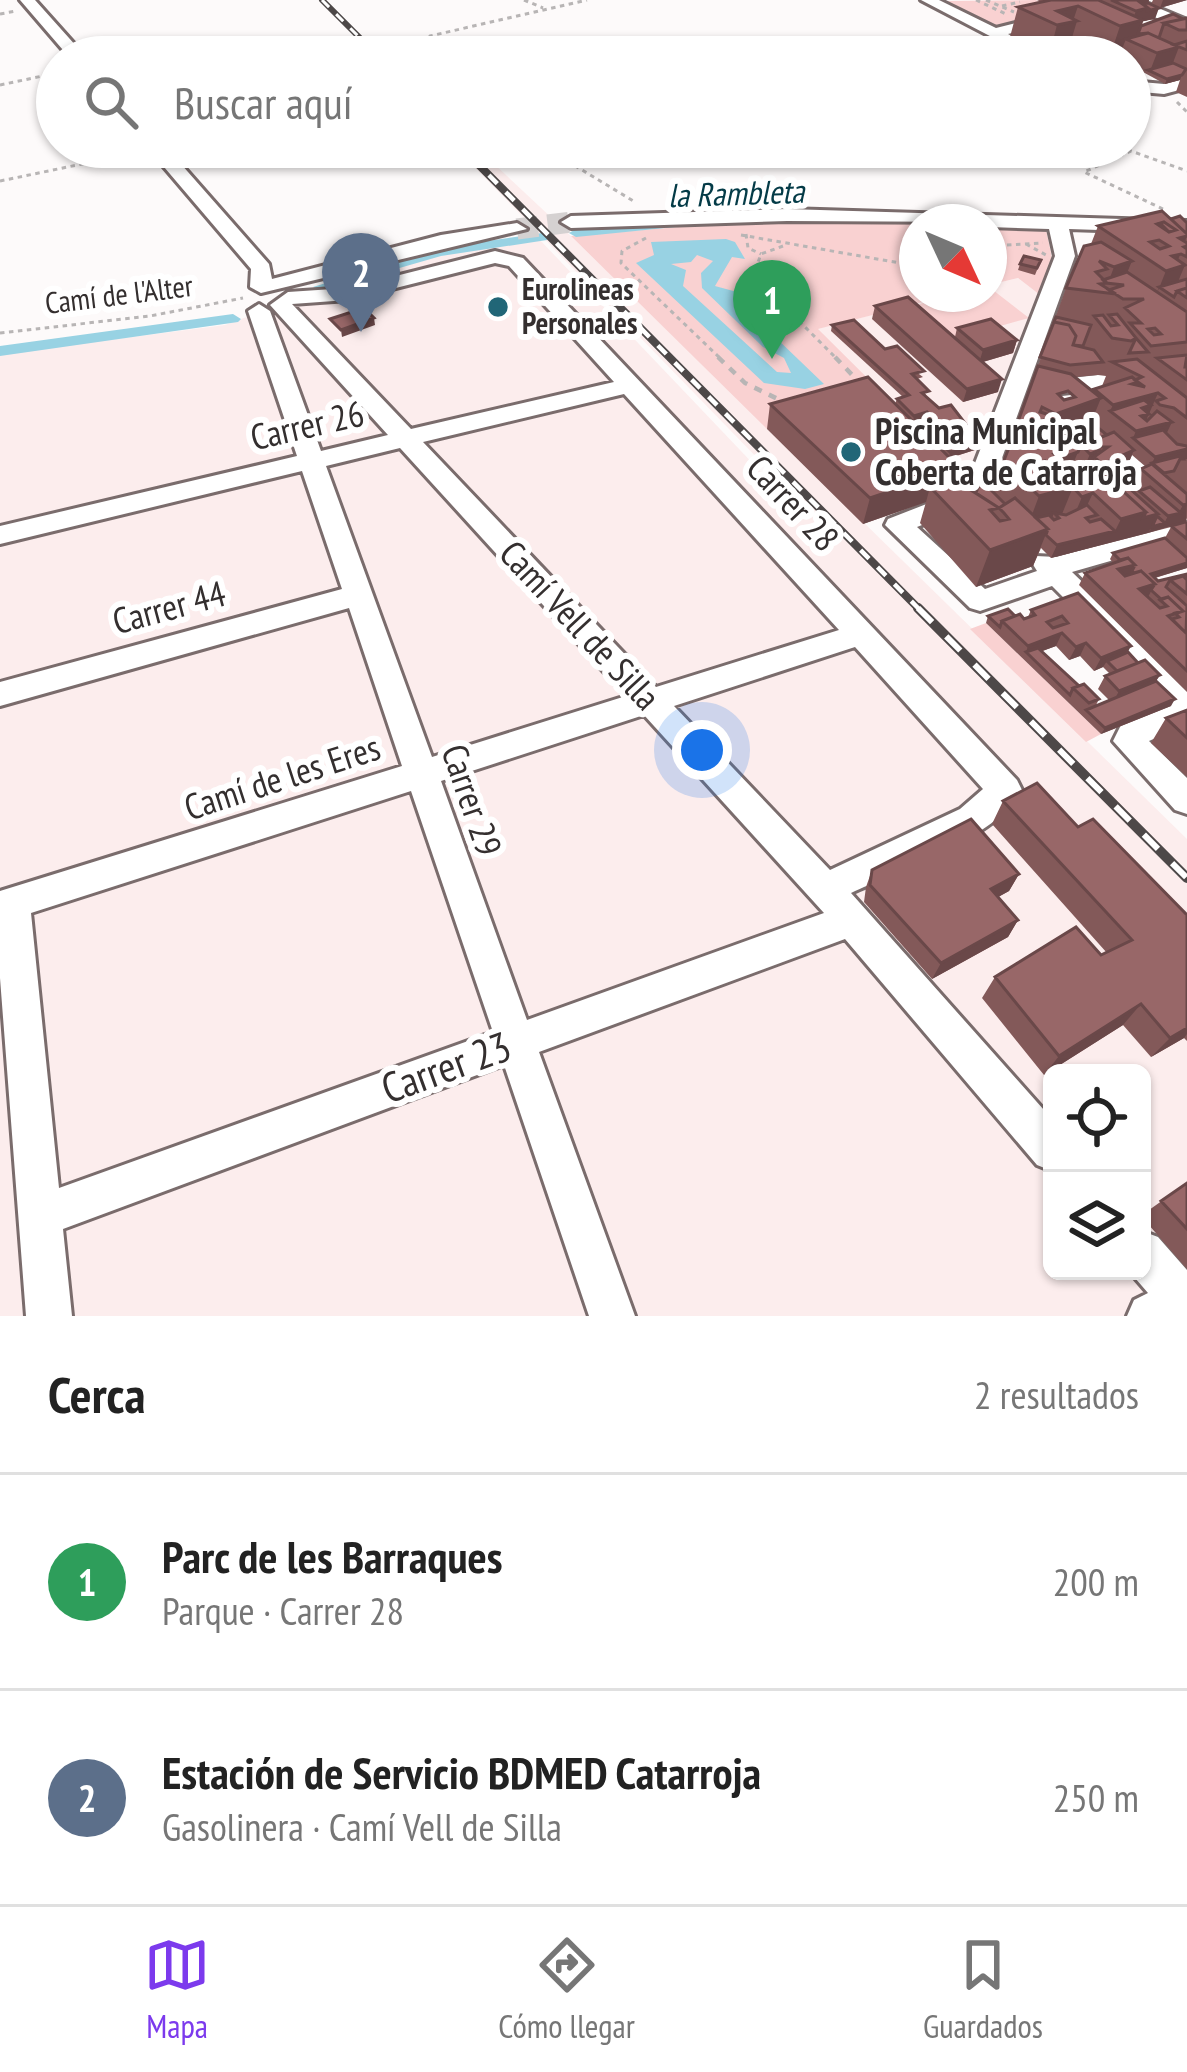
<!DOCTYPE html>
<html lang="es">
<meta charset="utf-8">
<style>
:root{--surface:#fff;--page:#f6f6f6;--text:#222;--muted:#767676;--line:#e0e0e0;--accent:#7c3aed}
body{margin:0;font-family:"PT Sans Narrow",sans-serif;background:var(--page);color:var(--text)}
.controls{position:absolute;right:36px;bottom:36px;display:grid;overflow:hidden;border-radius:18px;box-shadow:0 3px 9px #0004}
.controls button{width:108px;height:108px;display:grid;place-items:center;padding:0;border:0;border-bottom:3px solid var(--line);background:var(--surface);color:var(--text);font:60px sans-serif}
.compass{position:absolute;left:899px;top:204px;width:108px;height:108px;border-radius:50%;background:var(--surface);box-shadow:0 3px 9px #0004;rotate:134deg}
.you{position:absolute;left:702px;top:750px;width:42px;height:42px;margin:-30px;border:9px solid #fff;border-radius:50%;background:#1a73e8;box-shadow:0 0 0 18px #1a73e833}
.badge{display:grid;place-items:center;width:78px;height:78px;border-radius:50%;background:var(--accent);color:#fff;font-size:39px;font-weight:700}
.pin{position:absolute;translate:-50% -99px;filter:drop-shadow(0 3px 6px #0008)}
.pin::after{content:'';position:absolute;top:63px;width:42px;height:36px;background:inherit;clip-path:polygon(0 0,100% 0,50% 100%)}
.list{margin:0;padding:0;list-style:none}
h2{display:flex;justify-content:space-between;align-items:center;height:156px;margin:0;padding:0 48px;font-size:51px}
h2 small{font-size:39px;font-weight:400;color:var(--muted)}
.list li{display:grid;grid-template-columns:78px 1fr auto;gap:36px;align-items:center;box-sizing:border-box;height:216px;padding:0 48px;border-top:3px solid var(--line)}
.list b{display:block;font-size:45px;white-space:nowrap}
.list p{margin:0;font-size:39px;white-space:nowrap;color:var(--muted)}
.list em{font-size:39px;font-style:normal;color:var(--muted)}
.icon{flex:none;width:66px;height:66px;fill:none;stroke:currentColor;stroke-width:2;stroke-linecap:round;stroke-linejoin:round}
.map{position:relative;flex:none;width:1187px;height:1316px;overflow:hidden}
.search{position:absolute;background:var(--surface);box-shadow:0 3px 9px #0004;left:36px;right:36px;top:36px;height:132px;display:flex;align-items:center;gap:30px;box-sizing:border-box;padding:0 42px;border-radius:66px;color:var(--muted);font-size:45px}
.sheet{height:588px;background:var(--surface)}
nav{display:flex;justify-content:space-around;align-items:center;box-sizing:border-box;height:168px;border-top:3px solid var(--line);background:var(--surface);font-size:33px;color:var(--muted)}
nav a{display:grid;justify-items:center;gap:6px}
nav .on{color:var(--accent)}
.map>svg:first-child{display:block}
.built{fill:#fceded;fill-rule:evenodd}
.green{fill:#f9d1d1}
.water{fill:#98d2e3;fill-rule:evenodd}
.lines{fill:none;stroke-linecap:round;stroke-linejoin:round}
.canal{fill:#98d2e3;fill-rule:evenodd}
.minor-tunnel{stroke:#d5d1d1;stroke-width:21;stroke-dasharray:21 10;stroke-linecap:butt}
.minor-casing{stroke:#7a6c6c;stroke-width:6}
.path-far1{stroke:#b8b5b5;stroke-width:3;stroke-dasharray:4.5 4.5;stroke-linecap:butt}
.path{stroke:#b8b5b5;stroke-width:4.5;stroke-dasharray:8 8;stroke-linecap:butt}
.minor{fill:#fff;fill-rule:evenodd}
.rail-far2-casing{stroke:#4d4848;stroke-width:6}
.rail-far1-casing{stroke:#4d4848;stroke-width:8}
.rail-casing{stroke:#4d4848;stroke-width:10}
.rail-far2{stroke:#fff;stroke-width:3;stroke-dasharray:10;stroke-linecap:butt}
.rail-far1{stroke:#fff;stroke-width:4.5;stroke-dasharray:12;stroke-linecap:butt}
.rail{stroke:#fff;stroke-width:6;stroke-dasharray:20;stroke-linecap:butt}
.wall{fill:#835959;fill-rule:evenodd}
.shaded-wall{fill:#6a4849}
.building{fill:#986768;stroke:#6a4849;stroke-width:3;fill-rule:evenodd}
.poi-dot{fill:#216677;stroke:#fff;stroke-width:4.5}
.labels{text-anchor:middle;stroke-width:12;stroke-linejoin:round;paint-order:stroke}
.far-poi-label{font-size:30px;font-weight:bold;fill:#342f2f;stroke:#fff;text-anchor:start}
.far-street-label{font-size:30px;fill:#342f2f;stroke:#fff}
.far-water-label{font-size:33px;font-style:italic;fill:#043b47;stroke:#fff}
.street-label{font-size:36px;fill:#342f2f;stroke:#fff}
.poi-label{font-size:36px;font-weight:bold;fill:#342f2f;stroke:#fff;text-anchor:start}
.near-street-label{font-size:42px;fill:#342f2f;stroke:#fff}
</style>
<div class="map">
<svg width="1187" height="1316" viewBox="0 0 1187 1316">
<rect width="100%" height="100%" fill="#fdfafa"/>
<path class="built" d="M455 147H476L571 236 1187 839V1316H0V354L225 325 344 281 427 258 539 239 761 472 768 469ZM1052 1073H1142V1271H1052Z
M1018 278 1040 295 977 459 958 468 817 329 954 294H989V285Z"/>
<path class="green" d="M1036 0 1058 10 992 27 940 1Z
M957 221 1045 224 1053 263 1040 295 1018 278 989 285V222H917V294H989V287L1029 318 946 341 908 308 935 299 818 329 958 468 767 429 571 236 702 225Z
M986 623 1101 734 1086 742 970 629Z"/>
<path class="water" d="M726 239 735 242 745 259 732 257 715 286 737 292 749 312 824 384 805 389 764 383 636 263 654 255 651 242ZM697 255 713 261 701 273 702 288 763 347 784 358 791 373 777 372 683 286 686 270 671 264 691 262Z"/>
<g class="lines">
<path class="canal" d="M680 219 685 220V226L576 237 569 233 576 229Z
M542 233 547 234V240L441 256 320 291 313 287 439 248Z
M233 314 241 319 238 322 0 356V346Z"/>
<path class="minor-tunnel" d="M517 229 571 222"/>
<defs>
<path id="minor" d="M20 0H35L86 57H69Z
M921 0H939L996 28 1106 0H1139L1187 20V31L1124 4 1008 34 1050 57H1030Z
M1187 78V88L1164 94 1130 91V81L1164 84Z
M147 147H166L269 264 272 279 441 235 517 223 527 229 261 293 250 287 251 269Z
M787 209 1187 221V233L1069 229 1075 256 989 494 985 500 917 527 985 589 1037 571 1032 563 1036 556 1056 557 1187 521V539L1072 572 1187 683V724L1149 741 1187 778V814L1175 810 1113 741 1121 725 1170 705 1052 586 980 611 970 608 885 525 888 519 965 489 1055 256 1049 229 989 227V222L787 221 571 228 561 222 571 216Z
M495 251 523 258 1017 780 1022 790C998 837 898 871 851 893L1052 1119V1171L1037 1165 845 939 539 1052 635 1316H589L504 1065 63 1229 72 1316H26L0 978V891L402 766 349 608 0 706V682L342 589 302 471 0 544V526L297 456 248 311 259 304 270 311 321 451 388 435 270 305 288 292 348 288ZM495 263 509 266 614 382 411 429 292 304 348 300ZM624 394 839 630 656 687 423 442ZM400 448 626 696 432 757 326 466ZM855 647 983 789 960 809 830 870 674 706ZM644 715 824 913 527 1020 441 781ZM411 791 493 1032 59 1188 31 913Z
M1187 365V379L1044 395 1032 388 1044 381Z
M1098 426 1187 497V520L1178 517 1089 439 1086 434Z
M1142 1231 1158 1237 1187 1270V1316H1127L1134 1300 1148 1293 1129 1271H1142Z"/>
</defs>
<use href="#minor" class="minor-casing"/>
<path class="path-far1" d="M524 0 543 8
M976 0 1008 15
M986 0 1014 12
M1002 6 1020 2
M0 14 16 11
M578 41 594 57
M439 57 425 45 430 36 587 0
M948 57 989 46
M0 85 57 73
M1177 102 1187 112
M544 147 635 202
M575 165 638 147
M0 181 140 152
M1163 209 1084 172 1131 151 1187 171
M746 234 748 248 761 254
M741 235 917 266
M646 238 622 251 621 263 722 360
M1026 244 1046 255
M783 246 761 254 756 268 760 282 838 360
M989 246 1043 243
M0 333 150 316 243 298"/>
<path class="path" d="M718 357 745 383 784 402
M835 357 858 381"/>
<use href="#minor" class="minor"/>
<defs>
<path id="rail-far2" d="M322 0 379 57
M461 147 475 161"/>
<path id="rail-far1" d="M472 158 921 611"/>
<path id="rail" d="M918 608 1187 878"/>
</defs>
<use href="#rail-far2" class="rail-far2-casing"/>
<use href="#rail-far1" class="rail-far1-casing"/>
<use href="#rail" class="rail-casing"/>
<use href="#rail-far2" class="rail-far2"/>
<use href="#rail-far1" class="rail-far1"/>
<use href="#rail" class="rail"/>
</g>
<path class="wall" d="M1037 0H1149L1148 3 1155 19 1143 21 1142 26 1187 18V97L1176 92 1180 80 1165 84 1130 65V57H1119L1120 54 1110 56 1072 38 1068 51 1049 56 1010 37 1018 7 1041 2Z
M1153 0H1187L1160 8 1151 4Z
M1171 218 1187 223V518L1186 521 1175 524 1187 523V568L1155 578 1158 581 1187 574V692L1079 585 1085 573 1113 563 1110 559 1113 553 1165 538 1171 527 1051 558 1041 548 1033 566 976 587 920 523 926 502 863 524 767 429 770 404H895L897 399 903 397 831 331 832 325 885 349 923 377 917 379 927 397 939 408 971 431 985 435 981 448 950 458 960 468 957 477 973 481 993 491 1066 288 1091 244 1098 226ZM1098 375 1106 376 1102 386 1094 389 1092 391 1075 377ZM1068 391 1075 397 1064 400 1058 394ZM1132 455 1146 467 1141 469 1132 489 1137 495 1108 477 1126 469ZM1073 464 1082 473 1089 470 1087 477 1069 483 1062 477 1066 467Z
M1041 260 1035 275 1018 270 1020 264Z
M875 306 955 337 957 328 1017 340 1013 353 983 362 998 392 963 402 872 319Z
M1078 593 1138 663 1160 675 1156 681 1171 706 1101 734 986 623 988 616H1015L1024 619 1028 617 1031 610ZM1056 646 1069 660 1080 656 1094 671 1103 667 1110 674 1105 676 1098 689 1109 700 1096 705 1099 699 1079 686 1042 651Z
M1187 710V777L1151 743 1166 718Z
M1003 801 1078 827 1187 915V1041L1184 1038 1151 1057 1123 1025 1044 1075 982 998 995 977 1107 953 992 824Z
M872 870 1019 874 1009 891 998 897 1018 920 1008 937 932 979 864 902 866 887Z
M1187 1183V1269L1142 1217V1215Z"/>
<path class="shaded-wall" d="M1117 0H1149L1146 8H1159L1155 19 1143 21 1135 43 1126 39 1120 54 1110 56 1120 26 1131 23 1136 11Z
M1163 0H1187L1160 8Z
M1078 6 1073 21H1077L1068 51 1049 56 1057 25V11Z
M1179 47 1171 68 1150 71 1157 53Z
M1182 75 1180 80 1165 84 1167 79Z
M1187 236 1175 268 1185 265 1172 296 1159 287 1152 306 1179 238Z
M1132 261 1122 285 1108 283 1114 267Z
M374 318 375 325 342 337 341 330Z
M1017 340 1013 353 979 363 983 350Z
M1002 379 998 392 963 402 967 389Z
M1138 382 1131 400 1158 393 1142 430 1172 422 1163 441 1133 438 1136 431 1110 411 1113 405 1132 384Z
M1101 398 1086 435 1066 431 1061 444 1043 448 1056 414Z
M927 412 926 419 913 423 914 416Z
M1053 416 1041 447V439L1034 434 1025 459 1001 470 1014 433Z
M983 442 981 448 949 458 950 452Z
M1187 449V459L1152 463 1155 457Z
M1099 450 1089 470 1082 473 1090 454Z
M1134 450 1126 469 1093 483 1102 464Z
M1064 451 1078 452 1073 464 1066 467 1056 491 1073 487 1058 524 1059 518 1054 513 1049 526 1030 520 1039 496 1020 478 1054 454Z
M960 468 952 493 930 487 926 502 863 524 870 498Z
M1093 493 1081 518 1071 523 1082 497Z
M1187 504 1186 521 1161 529 1168 516 1178 514 1183 505Z
M1146 512 1158 514 1148 533 1051 558 1057 545 1115 531 1121 519Z
M1165 523 1161 529 1148 533 1152 527Z
M1048 529 1033 566 976 587 990 550Z
M1187 563V568L1147 580 1151 574Z
M1135 565 1128 578 1118 569Z
M1155 584 1148 597 1139 589Z
M1062 633 1056 646 1029 656 1026 652 1028 646Z
M1086 643 1080 656 1069 660 1076 647Z
M1131 646 1124 659 1107 661 1103 667 1094 671 1101 658Z
M1160 675 1152 687 1112 704 1119 691Z
M1175 699 1171 706 1101 734 1105 728Z
M1019 874 1009 891 982 906 991 889Z
M1018 920 1008 937 932 979 941 963Z
M1141 1004 1123 1025 1044 1075 1059 1056Z
M1187 1028V1034L1184 1038 1151 1057 1170 1038Z"/>
<path class="building" d="M1051 0H1098L1143 20 1120 26 1078 6 1057 11 1077 21 1057 25 1018 7Z
M1111 0H1137L1148 8 1136 11Z
M1148 3 1159 8 1147 11 1148 8 1143 4Z
M1173 14 1183 19 1164 23 1159 38 1148 33 1138 34 1141 26Z
M1187 18V30H1179L1164 23Z
M1148 33 1179 47 1157 53 1126 39Z
M1187 41V50L1174 45Z
M1173 63 1186 69 1182 75 1167 79 1148 70Z
M1162 211 1187 234V236L1179 238 1187 243V246L1184 247 1187 249V257L1181 254 1172 256 1185 265 1166 271 1098 226ZM1164 222 1176 230 1169 232 1157 224ZM1159 240 1169 246 1160 249 1150 242Z
M1180 216 1187 223V234L1171 219Z
M1164 222 1176 230 1169 232 1160 223Z
M1101 242 1132 261 1114 267 1099 261 1107 269 1096 272 1107 283 1100 284 1116 294 1066 288 1084 246Z
M1024 256 1041 260 1037 268 1020 264Z
M1127 272 1187 312V342L1151 346 1130 323H1141L1125 308 1144 299H1123L1109 290 1124 285 1106 283 1103 280ZM1155 328 1161 334 1154 335 1148 329Z
M1187 279V288L1177 291 1174 297 1159 287Z
M1187 288V298L1177 291Z
M908 297 1002 379 967 389 875 306Z
M364 308 374 318 341 330 330 319Z
M1117 314 1136 338 1131 341 1112 338 1094 316 1103 315 1111 326 1118 325 1109 315Z
M1056 317 1091 325 1083 346 1073 345 1076 336 1069 325 1054 322Z
M991 319 1017 340 983 350 957 328Z
M854 320 885 349 897 346 924 371 912 374 929 391 922 393 939 408 951 405 971 431 985 435 978 437 983 442 950 452 921 423 934 419 927 412 914 416 897 399 909 395 832 325Z
M1054 322 1069 325 1076 336 1073 345 1094 350 1103 362 1070 365 1040 357Z
M1136 338 1148 352 1129 353Z
M1187 355 1185 367H1187V380L1157 358Z
M1137 359 1187 398V418L1174 408 1160 405 1156 401 1165 398 1158 393 1113 405 1094 389 1132 377 1138 382 1132 384 1145 387 1135 380 1142 377 1112 362Z
M1038 366 1071 374 1101 398 1056 414 1042 407 1040 412 1053 416 1014 433ZM1068 391 1075 397 1064 400 1058 394Z
M868 377 960 468 870 498 770 404Z
M1144 400 1151 405 1142 408 1149 414 1141 416 1147 421 1157 411 1172 422 1136 431 1110 411Z
M1091 422 1107 435 1081 445 1078 452 1061 458 1063 449 1071 446 1067 444 1060 447 1049 437 1058 433 1071 435 1066 431Z
M1042 430 1064 451 1054 454 1067 466 1054 469 1045 461 1034 464 1031 461 1019 464 1023 467 1012 470 1008 481 999 473 1010 445 1041 439 1034 434Z
M1163 430 1177 444 1187 446V449L1155 457 1133 438Z
M1114 432 1134 450 1102 464 1094 457 1108 447H1095L1099 450 1090 454 1081 445Z
M1180 456 1183 459H1180L1174 471 1164 473 1152 463Z
M1045 461 1055 470 1042 474 1049 481 1063 477 1073 487 1039 496 1012 470Z
M1152 464 1187 494V504L1183 505 1141 469Z
M1103 473 1146 512 1121 519 1093 493 1082 497 1069 483Z
M966 474 978 487 969 489 999 508 1015 498 1048 529 990 550 930 487ZM999 508 1004 513 1009 519 1000 521 990 510Z
M980 479 1005 504 999 508 976 493 978 487 973 481Z
M1119 479 1158 514 1143 518 1146 512 1113 482Z
M1150 487 1181 513 1168 516 1139 491Z
M1087 505 1097 515 1086 518 1090 522 1101 519 1115 531 1057 545 1046 535 1048 529 1036 518 1049 515 1054 520 1059 518 1054 513 1066 515Z
M1157 516 1165 523 1152 527Z
M1185 522 1187 523V539L1171 526Z
M1165 538 1187 558V563L1151 574 1158 581 1187 574V580L1183 576 1170 580 1166 587 1187 606 1186 633 1172 619 1179 617 1175 613 1183 611 1168 597 1161 599 1151 590 1155 584 1141 571 1134 573 1132 571 1135 565 1128 558 1120 560 1113 553Z
M1128 558 1135 565 1118 569 1125 576 1141 571 1155 584 1139 589 1160 608 1167 606 1160 600 1168 597 1183 611 1168 616 1187 634V671L1085 573Z
M1183 576 1187 580V594L1170 580Z
M1078 593 1131 646 1101 658 1086 643 1076 647 1062 633 1028 646 1002 621 1020 614 1024 619 1035 615 1031 610ZM1062 616 1068 623 1053 628 1047 622Z
M1008 609 1015 616 1002 621 1000 627 988 616Z
M1038 648 1079 686 1073 688 1070 695 1026 652Z
M1128 652 1138 663 1117 671 1107 661Z
M1145 660 1160 675 1119 691 1105 676Z
M1156 681 1175 699 1105 728 1086 710Z
M1084 684 1099 699 1089 703 1073 688Z
M1187 710V738L1166 718Z
M1037 783 1078 827 1093 819 1187 915V1028L1170 1038 1141 1004 1059 1056 995 977 1076 927 1101 955 1132 940 1003 801Z
M971 819 1019 874 991 889 1018 920 941 963 870 885 872 870Z
M1187 1183V1229L1161 1201Z"/>
<g class="poi-dot">
<circle cx="498" cy="307" r="12"/>
<circle cx="851" cy="452" r="12"/>
</g>
<g class="labels">
<g class="far-poi-label">
<text x="522" y="300">Eurolineas<tspan x="522" dy="34">Personales</tspan></text>
</g>
<g class="far-street-label">
<text transform="translate(119 295) rotate(-7)" y="10">Camí de l'Alter</text>
</g>
<g class="far-water-label">
<text transform="translate(736 193) rotate(-2)" y="12">la Rambleta</text>
</g>
<g class="street-label">
<text transform="translate(307 425) rotate(-13)" y="13">Carrer 26</text>
<text transform="translate(793 503) rotate(47)" y="13">Carrer 28</text>
<text transform="translate(169 607) rotate(-15)" y="13">Carrer 44</text>
<text transform="translate(580 625) rotate(47)" y="13">Camí Vell de Silla</text>
<text transform="translate(282 777) rotate(-18)" y="13">Camí de les Eres</text>
<text transform="translate(472 800) rotate(71)" y="13">Carrer 29</text>
</g>
<g class="poi-label">
<text x="875" y="444">Piscina Municipal<tspan x="875" dy="41">Coberta de Catarroja</tspan></text>
</g>
<g class="near-street-label">
<text transform="translate(446 1067) rotate(-20)" y="15">Carrer 23</text>
</g>
</g>
</svg>
<div class="controls">
<button><svg class="icon" aria-label="locate" viewBox="0 0 24 24"><circle cx="12" cy="12" r="6"/><path d="M12 2v4M12 18v4M2 12h4M18 12h4"/></svg></button>
<button><svg class="icon" aria-label="layers" viewBox="0 0 24 24"><path d="M12 4l9 5-9 5-9-5zM3 14l9 5 9-5"/></svg></button>
</div>
<svg class="compass" viewBox="-18 -18 36 36"><path d="M0-13l5 13h-10z" fill="#e53935"/><path d="M0 13l5-13h-10z" fill="#767676"/></svg>
<div class="you"></div>
<div class="pin badge" style="left:772px;top:359px;background:#2e9e5b">1</div>
<div class="pin badge" style="left:361px;top:332px;background:#5c6f8a">2</div>
<div class="search"><svg class="icon" aria-label="search" viewBox="0 0 24 24"><circle cx="10" cy="10" r="6"/><path d="M15 15l6 6"/></svg>Buscar aquí</div>
</div>
<section class="sheet">
<h2>Cerca<small>2 resultados</small></h2>
<ul class="list">
<li><span class="badge" style="background:#2e9e5b">1</span><div><b>Parc de les Barraques</b><p>Parque · Carrer 28</p></div><em>200 m</em></li>
<li><span class="badge" style="background:#5c6f8a">2</span><div><b>Estación de Servicio BDMED Catarroja</b><p>Gasolinera · Camí Vell de Silla</p></div><em>250 m</em></li>
</ul>
</section>
<nav>
<a class="on"><svg class="icon" aria-label="map" viewBox="0 0 24 24"><path d="M3 6l6-2 6 2 6-2v14l-6 2-6-2-6 2zM9 4v14M15 6v14"/></svg>Mapa</a>
<a><svg class="icon" aria-label="directions" viewBox="0 0 24 24"><path d="M12 3l9 9-9 9-9-9zM9 14v-3h6M13 9l2 2-2 2"/></svg>Cómo llegar</a>
<a><svg class="icon" aria-label="saved" viewBox="0 0 24 24"><path d="M7 4h10v16l-5-4-5 4z"/></svg>Guardados</a>
</nav>
